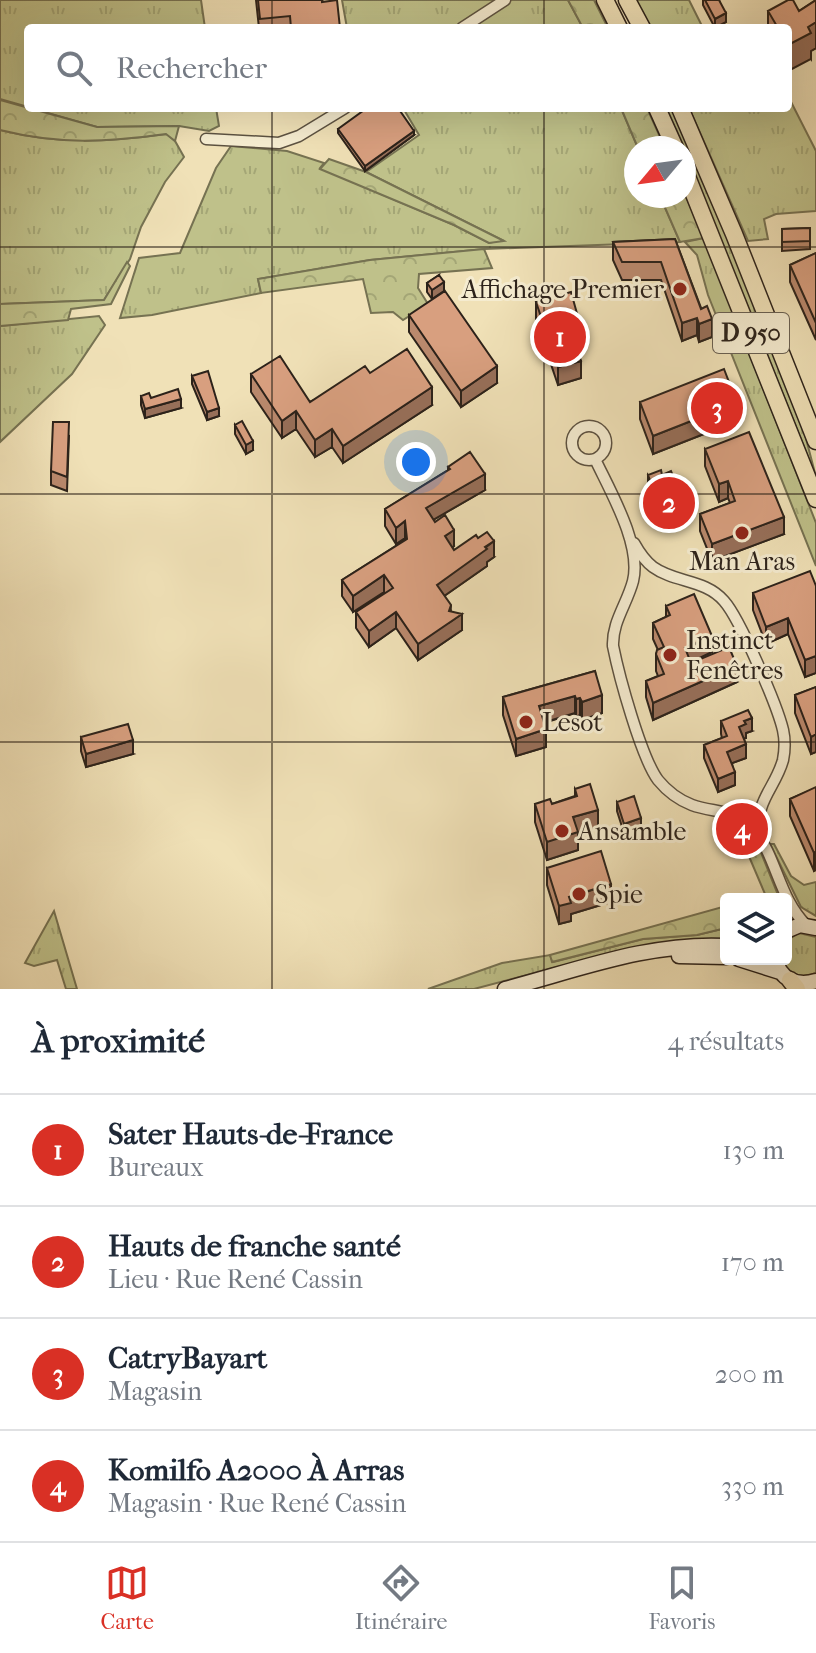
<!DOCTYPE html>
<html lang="fr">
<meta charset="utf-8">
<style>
:root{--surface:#fff;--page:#f6f6f7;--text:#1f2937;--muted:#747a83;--line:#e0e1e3;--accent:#d93025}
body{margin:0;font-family:"IM FELL French Canon",serif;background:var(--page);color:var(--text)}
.controls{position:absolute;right:24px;bottom:24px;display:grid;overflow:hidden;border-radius:8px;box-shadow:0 8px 32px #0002}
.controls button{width:72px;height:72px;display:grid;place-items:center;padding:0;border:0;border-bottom:2px solid var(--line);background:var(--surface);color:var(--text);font:40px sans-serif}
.compass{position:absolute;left:624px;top:136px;width:72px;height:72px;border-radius:50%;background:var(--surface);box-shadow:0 8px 32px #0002;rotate:241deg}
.you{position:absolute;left:416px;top:462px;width:28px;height:28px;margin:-20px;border:6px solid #fff;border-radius:50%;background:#1a73e8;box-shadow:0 0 0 12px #1a73e833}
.badge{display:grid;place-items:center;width:52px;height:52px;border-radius:50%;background:var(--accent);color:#fff;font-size:26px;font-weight:700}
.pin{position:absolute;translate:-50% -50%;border:4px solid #fff;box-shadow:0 2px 8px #0006}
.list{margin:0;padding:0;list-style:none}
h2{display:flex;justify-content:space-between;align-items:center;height:104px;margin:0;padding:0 32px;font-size:34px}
h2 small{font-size:26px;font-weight:400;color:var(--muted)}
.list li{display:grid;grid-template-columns:52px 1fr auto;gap:24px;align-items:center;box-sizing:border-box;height:112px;padding:0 32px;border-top:2px solid var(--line)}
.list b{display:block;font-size:30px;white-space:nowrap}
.list p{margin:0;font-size:26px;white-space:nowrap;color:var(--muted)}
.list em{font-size:26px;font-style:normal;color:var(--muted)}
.icon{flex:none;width:44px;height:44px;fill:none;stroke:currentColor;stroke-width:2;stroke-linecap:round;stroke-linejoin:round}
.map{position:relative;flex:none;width:816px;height:989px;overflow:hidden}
.search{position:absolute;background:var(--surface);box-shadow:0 8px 32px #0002;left:24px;right:24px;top:24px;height:88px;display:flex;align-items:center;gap:20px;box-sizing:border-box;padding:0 28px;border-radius:8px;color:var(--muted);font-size:30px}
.sheet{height:552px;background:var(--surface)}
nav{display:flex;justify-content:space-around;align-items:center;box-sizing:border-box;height:112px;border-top:2px solid var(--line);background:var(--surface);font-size:22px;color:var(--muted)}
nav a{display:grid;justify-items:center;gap:4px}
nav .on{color:var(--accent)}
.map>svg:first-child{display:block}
.grass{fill:url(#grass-tufts);stroke:#767252;stroke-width:2}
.forest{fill:url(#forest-crowns);stroke:#767252;stroke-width:2}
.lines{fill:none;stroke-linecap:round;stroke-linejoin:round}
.minor-casing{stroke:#5d5241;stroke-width:13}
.secondary-casing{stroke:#2c221a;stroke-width:17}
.trunk-casing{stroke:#2c221a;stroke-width:19}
.minor{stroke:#f5ecd0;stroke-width:10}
.secondary{stroke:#f5ecd0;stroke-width:14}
.trunk{stroke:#f0e1b7;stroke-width:16}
.wall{fill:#ba896d;stroke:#2c221a;stroke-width:2}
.shaded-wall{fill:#976f59;stroke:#2c221a;stroke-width:2}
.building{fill:#d89f7f;stroke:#2c221a;stroke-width:2}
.grid{fill:none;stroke:#2c221a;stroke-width:2;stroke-opacity:0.55}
.poi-dot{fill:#8f2418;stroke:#f5ecd0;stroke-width:3}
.labels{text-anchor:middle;stroke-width:6;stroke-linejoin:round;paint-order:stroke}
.shield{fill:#f5ecd0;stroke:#685f51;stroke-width:2}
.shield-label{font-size:24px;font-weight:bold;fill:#2c221a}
.poi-label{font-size:26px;fill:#2c221a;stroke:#f5ecd0;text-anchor:start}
</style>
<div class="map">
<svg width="816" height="989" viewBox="0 0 816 989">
<defs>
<pattern id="grass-tufts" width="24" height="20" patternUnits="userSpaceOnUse" patternTransform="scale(2)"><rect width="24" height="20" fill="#bfc18a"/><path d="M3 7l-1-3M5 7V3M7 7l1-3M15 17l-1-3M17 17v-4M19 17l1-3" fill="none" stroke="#a4a676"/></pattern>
<pattern id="forest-crowns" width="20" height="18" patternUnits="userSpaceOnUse" patternTransform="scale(2)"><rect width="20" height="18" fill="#bfc18a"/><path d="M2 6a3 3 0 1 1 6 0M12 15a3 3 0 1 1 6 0" fill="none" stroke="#a4a676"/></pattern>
</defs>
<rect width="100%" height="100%" fill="#f0e1b7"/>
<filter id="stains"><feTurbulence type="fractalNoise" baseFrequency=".0025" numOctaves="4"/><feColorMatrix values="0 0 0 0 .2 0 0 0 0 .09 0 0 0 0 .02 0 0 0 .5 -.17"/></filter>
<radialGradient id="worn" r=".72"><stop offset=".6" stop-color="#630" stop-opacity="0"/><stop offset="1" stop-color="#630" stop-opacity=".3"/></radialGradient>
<path class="grass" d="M0 0H201L205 28H28V107L0 99Z
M342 0H498L455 28H347Z
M511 0H568L583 28H466Z
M635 0H689L703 28H649Z
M788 96 816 151V211L776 214 764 219 768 239 748 241 689 108H788Z
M30 108H216L219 126 209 131 179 126 97 127Z
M403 108H621L638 148H636V196H660L680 242 484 249 370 260 258 279 261 293 152 315 120 318 139 258 180 253 216 168 231 146 287 151 324 163 320 168 454 225 489 243 502 240 366 172 419 135Z
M665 108H673L717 208 803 427 816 477 684 148Z
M0 130C60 145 106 142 167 134L175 141 184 157 165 182 141 227 130 259 104 300 0 304Z
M704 238 816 523V566L708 295 697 255 685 242Z
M99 316 105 325 72 374 0 442V326Z
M770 844H774L791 876 804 885 816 882V916L801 907Z
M54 911 77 989H66L57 960 34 966 25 963Z
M726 928V941L584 960 474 989H428L502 963 550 955 553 962 643 939 697 935Z
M799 933 816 937V973C800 980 788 974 782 959H786V941Z"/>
<path class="forest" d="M568 0H594L608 28H583Z
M0 100 97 127 179 126 175 141 166 134C106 142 60 145 0 130Z
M621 108H647L665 148H638Z
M329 159 366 172 504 241 489 243 454 225 320 169Z
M684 192 704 238 680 242 660 196H684Z
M484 249 492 268 419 274 418 288 428 304 403 320 393 312 371 313 363 279 261 293 258 279 370 260Z
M127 262 130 266 111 304 71 309 68 320 0 326V304L104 300Z
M758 845 778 895 775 899H750L765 894 745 847Z
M726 906V928L697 935 643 939 552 962 550 955Z"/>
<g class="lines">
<defs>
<path id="minor" d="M462 28 505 0
M206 139 279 143 299 136 345 108
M572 443a17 17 0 1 1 34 0a17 17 0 1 1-34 0Z
M595 459C610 491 642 545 633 581 627 604 612 622 613 646 619 676 641 757 658 780 667 791 679 800 692 805 714 813 737 809 754 829 777 858 779 898 806 925
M634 543C639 552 645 561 653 567 675 583 705 579 724 601 740 619 777 705 783 730 785 739 785 750 783 760 775 789 754 801 760 835
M786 923 789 905"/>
<path id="secondary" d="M786 931 800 925 816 928
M679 956 726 957
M739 959 780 972
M775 959C780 979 796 987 816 981
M505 989C578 970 649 942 726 946"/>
<path id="trunk" d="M605 0 619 28
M627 0 642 28
M657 108 675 148
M680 108 734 234 816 441
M684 169 816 499
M790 980 797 989"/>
</defs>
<use href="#minor" class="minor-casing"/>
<use href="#secondary" class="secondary-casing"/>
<use href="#trunk" class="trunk-casing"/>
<use href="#minor" class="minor"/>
<use href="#secondary" class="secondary"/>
<use href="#trunk" class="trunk"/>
</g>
<path class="wall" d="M256 0H322L340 28H259Z
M703 0H719L726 22 715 28 703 5Z
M816 0V48L811 51V59L788 28H768V11H799Z
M338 129 414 135 365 171 338 133Z
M810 228V249L782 251V229Z
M675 239 712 337 699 342 697 335 682 341 661 280H622L613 260V242Z
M816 253V340L790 282V265Z
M439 275 432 299 427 292V283Z
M536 302 583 353 579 354 581 378 558 385 536 320Z
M409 315 497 383 461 407 409 332Z
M370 373 432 405 343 463 332 447 315 457 296 429 282 438 251 392V374L310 402Z
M192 376 219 416 207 420 192 384Z
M141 396 151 398 181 408 145 418 141 405Z
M640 402 737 421 653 454 640 419Z
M235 425 253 450 246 454 235 434Z
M69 435 67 491 51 485V471Z
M705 449 784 534 712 561 700 531V514L730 503 728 498 719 502 705 466Z
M448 467 485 490 433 520 454 546 452 548 454 550 494 557 487 562V566L444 596 451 611 462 630 418 660 396 628 369 647 356 628V612L385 593 384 592 353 612 342 596V580L405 540V538L396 544 385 526V509L448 470Z
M648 475 684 517 668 523 660 502 654 504 648 489Z
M816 586V673L805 677 788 634 766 644 753 610V593Z
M666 606 712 652 690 662 737 682 653 720 646 697V681L658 676 656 671V654L658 650 653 639V623L666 617Z
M595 671 602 713 582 720 580 715 576 717 575 713 544 723 546 747 516 756 503 715V697Z
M816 687V752L811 754 795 713V695Z
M721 721 752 731 746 733V738H744L746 758 732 763 735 785 718 792 704 758V745L722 738 721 734Z
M81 737 133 754 86 767 81 751Z
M816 788V870L814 871 790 816V799Z
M575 789 598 827 578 834V850L547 860 535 822V804H552L575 796Z
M617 802 641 827 624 833 617 811Z
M547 868 611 902 571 914V921L559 924 547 885Z"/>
<path class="shaded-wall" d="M726 13V22L715 28V19Z
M816 22V48L811 51V59L788 71V45L808 27Z
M414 131V135L365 171V166Z
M444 282V291L432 299V290Z
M697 318V335L682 341V323Z
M712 319V337L699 342V324Z
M583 335V353L574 356V338Z
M581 361V378L558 385V367Z
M497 366V383L461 407V391Z
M432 387V405L343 463V446Z
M181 399V408L145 418V409Z
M737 403V421L653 454V436Z
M219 408V416L207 420V412Z
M296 411V429L282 438V421Z
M332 429V447L315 457V440Z
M253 441V450L246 454V445Z
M485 474V490L426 524V508Z
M728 481V498L719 502V484Z
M660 488V502L654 504V491Z
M684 503V517L668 523V509Z
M784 517V534L712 561V544Z
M405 521V538L396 544V528Z
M454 530V546L445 553V536Z
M494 541V557L487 562V566L437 601V585Z
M384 575V592L353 612V596Z
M451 605 450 622 462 614V630L418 660V644L449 611Z
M396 612V628L369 647V631Z
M788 618V634L766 644V627Z
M712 636V652L685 665V648Z
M816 656V673L805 677V660Z
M737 666V682L653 720V703Z
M602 695V713L582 720V702Z
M575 696V713L539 724V706Z
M580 698V715L576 717V699Z
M752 718V731L746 733V738L739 740V727L744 721Z
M546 729V747L516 756V739Z
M816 734V752L811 754V737Z
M133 740V754L86 767V754Z
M746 744V758L727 765V752Z
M735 772V785L718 792V779Z
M598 810V827L578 834V850L547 860V842L573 817Z
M641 818V827L624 833V824Z
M816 852V870L814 871V853Z
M611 884V902L571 914V921L559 924V906L569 897Z"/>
<path class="building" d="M258 0H322V2L337 0 340 28H291L290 16 260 19Z
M705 0H719L726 13 715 19Z
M788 0H793L799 11 816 0V22L808 27 811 33 788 45V28H778L768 11Z
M367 108H398L414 131 365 166 338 129Z
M810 228V241L782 242V229Z
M675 239 701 309 707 306 712 319 699 324 697 318 682 323 661 262H622L613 242Z
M816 253V323L790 265Z
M439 275 444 282 432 290 427 283Z
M445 291 497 366 461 391 409 315Z
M571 292 583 335 574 338 581 361 558 367 536 302Z
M407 349 432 387 343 446 332 429 315 440 296 411 282 421 251 374 280 356 310 402 365 366 370 373Z
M724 369 737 403 653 436 640 402Z
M208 371 219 408 207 412 192 376Z
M178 389 181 399 145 409 141 396 149 393 151 398Z
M242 421 253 441 246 445 235 425Z
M53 422H69L67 477 51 471Z
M749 432 784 517 712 544 700 514 735 501 728 481 719 484 705 449Z
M470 452 485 474 426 508 435 522 445 515 454 530 445 536 454 550 476 535 478 538 487 532 494 541 485 547 487 549 437 585 451 605 449 611 462 614 418 644 396 612 369 631 356 612 393 588 384 575 353 596 342 580 407 539 405 521 396 528 385 509 450 469 448 467Z
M661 470 662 475 671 471 684 503 668 509 660 488 654 491 648 475Z
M810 571 816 586V656L805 660 788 618 766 627 753 593Z
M694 594 712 636 685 648 691 663 729 647 737 666 653 703 646 681 664 674 656 654 657 650 664 647 653 623 670 615 666 606Z
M595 671 602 695 582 702 580 698 576 699 575 696 539 706 546 729 516 739 503 697Z
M816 687V734L811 737 795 695Z
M748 710 752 718 744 721 746 724 739 727 746 744 727 752 735 772 718 779 704 745 727 736 721 721Z
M128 724 133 740 86 754 81 737Z
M590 784 598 810 573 817 578 832 547 842 535 804 550 799 552 804 577 796 575 789Z
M816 787V852L814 853 790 799Z
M634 796 641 818 624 824 617 802Z
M601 851 611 884 569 897 571 903 559 906 547 868Z"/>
<path class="grid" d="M272 0V28M544 0V28M272 108V989M544 108V989M0 247H816M0 494H816M0 742H816"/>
<g class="poi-dot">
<circle cx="680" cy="289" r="8"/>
<circle cx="742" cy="533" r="8"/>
<circle cx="670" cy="655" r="8"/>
<circle cx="526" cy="722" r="8"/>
<circle cx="562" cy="831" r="8"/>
<circle cx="579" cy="894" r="8"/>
</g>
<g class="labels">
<rect class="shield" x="713" y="313" width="76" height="40" rx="6"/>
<g class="shield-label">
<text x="751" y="341">D 950</text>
</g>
<g class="poi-label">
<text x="664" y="298" text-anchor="end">Affichage Premier</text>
<text x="742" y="570" text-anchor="middle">Man Aras</text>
<text x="686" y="649">Instinct<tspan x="686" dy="30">Fenêtres</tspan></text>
<text x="542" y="731">Lesot</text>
<text x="578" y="840">Ansamble</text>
<text x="595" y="903">Spie</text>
</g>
</g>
<rect width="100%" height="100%" filter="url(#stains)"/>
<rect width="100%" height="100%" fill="url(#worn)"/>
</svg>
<div class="controls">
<button><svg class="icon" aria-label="layers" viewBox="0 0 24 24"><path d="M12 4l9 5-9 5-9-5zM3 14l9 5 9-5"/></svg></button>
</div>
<svg class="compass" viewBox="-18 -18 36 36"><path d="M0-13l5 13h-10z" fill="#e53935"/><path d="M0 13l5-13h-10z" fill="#747a83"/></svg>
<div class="you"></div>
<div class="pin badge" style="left:560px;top:337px">1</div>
<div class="pin badge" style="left:669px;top:503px">2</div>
<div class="pin badge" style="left:717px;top:408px">3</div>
<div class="pin badge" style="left:742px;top:829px">4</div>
<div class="search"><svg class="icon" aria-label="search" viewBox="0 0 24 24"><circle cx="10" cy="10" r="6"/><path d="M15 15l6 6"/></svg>Rechercher</div>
</div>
<section class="sheet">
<h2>À proximité<small>4 résultats</small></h2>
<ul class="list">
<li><span class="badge">1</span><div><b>Sater Hauts-de-France</b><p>Bureaux</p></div><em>130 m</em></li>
<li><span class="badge">2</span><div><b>Hauts de franche santé</b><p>Lieu · Rue René Cassin</p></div><em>170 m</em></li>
<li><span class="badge">3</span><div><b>CatryBayart</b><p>Magasin</p></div><em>200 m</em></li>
<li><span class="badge">4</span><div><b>Komilfo A2000 À Arras</b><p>Magasin · Rue René Cassin</p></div><em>330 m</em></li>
</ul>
</section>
<nav>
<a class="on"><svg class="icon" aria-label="map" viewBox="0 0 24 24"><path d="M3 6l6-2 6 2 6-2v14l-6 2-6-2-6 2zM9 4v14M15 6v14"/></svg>Carte</a>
<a><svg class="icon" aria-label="directions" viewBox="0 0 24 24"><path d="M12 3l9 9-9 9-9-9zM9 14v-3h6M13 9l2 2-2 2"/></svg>Itinéraire</a>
<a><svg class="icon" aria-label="saved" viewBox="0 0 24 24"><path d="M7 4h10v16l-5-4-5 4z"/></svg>Favoris</a>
</nav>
